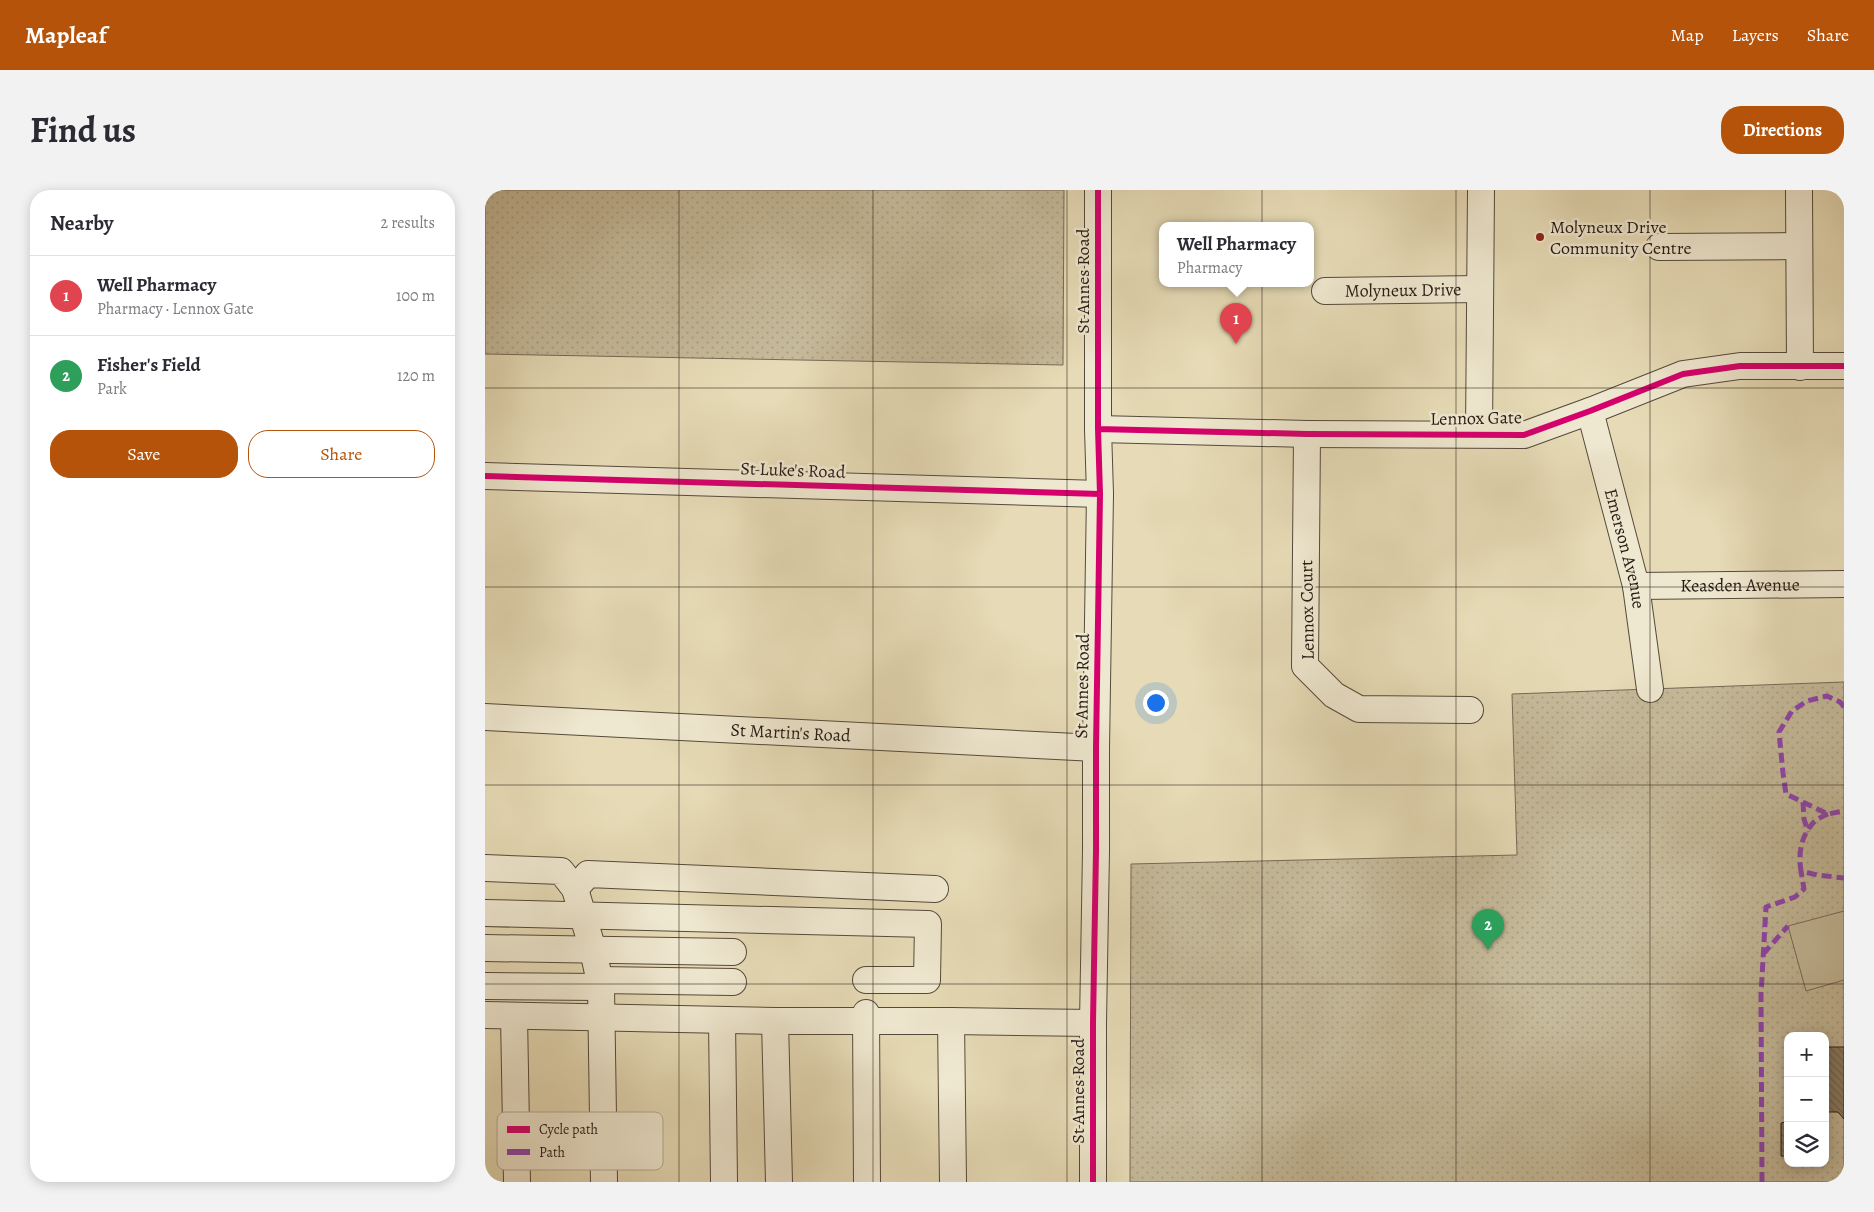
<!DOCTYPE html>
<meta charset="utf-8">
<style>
:root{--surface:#fff;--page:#f2f2f3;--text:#2b2b33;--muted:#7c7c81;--line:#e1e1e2;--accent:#b45309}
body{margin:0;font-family:Alegreya,serif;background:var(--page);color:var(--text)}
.controls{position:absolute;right:15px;bottom:15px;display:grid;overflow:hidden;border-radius:10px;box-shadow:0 2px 12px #0003}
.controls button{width:45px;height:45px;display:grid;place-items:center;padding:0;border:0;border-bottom:1px solid var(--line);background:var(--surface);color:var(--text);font:25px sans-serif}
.you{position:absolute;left:670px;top:512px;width:18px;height:18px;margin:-12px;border:4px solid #fff;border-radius:50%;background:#1a73e8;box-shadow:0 0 0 8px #1a73e833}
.badge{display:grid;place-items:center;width:32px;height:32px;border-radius:50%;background:var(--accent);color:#fff;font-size:16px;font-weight:700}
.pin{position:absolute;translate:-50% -41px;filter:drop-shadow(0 1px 2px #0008)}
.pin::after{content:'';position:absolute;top:26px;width:18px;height:15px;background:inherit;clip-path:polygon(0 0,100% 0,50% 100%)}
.popup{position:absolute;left:674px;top:32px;width:155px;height:65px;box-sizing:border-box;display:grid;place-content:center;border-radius:10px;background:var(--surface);filter:drop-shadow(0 1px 4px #0005);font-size:16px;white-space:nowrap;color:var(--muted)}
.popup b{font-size:19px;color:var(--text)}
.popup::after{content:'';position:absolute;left:50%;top:100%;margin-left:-10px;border:10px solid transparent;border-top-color:var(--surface)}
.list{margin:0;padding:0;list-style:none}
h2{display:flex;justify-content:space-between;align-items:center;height:65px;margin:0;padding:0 20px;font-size:21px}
h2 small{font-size:16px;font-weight:400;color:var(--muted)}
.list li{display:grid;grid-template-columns:32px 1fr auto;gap:15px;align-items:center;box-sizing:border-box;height:80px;padding:0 20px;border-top:1px solid var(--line)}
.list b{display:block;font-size:19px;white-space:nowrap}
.list p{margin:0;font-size:16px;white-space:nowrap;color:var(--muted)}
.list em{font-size:16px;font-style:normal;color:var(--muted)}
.actions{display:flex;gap:10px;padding:15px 20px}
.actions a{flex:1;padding:11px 0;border:1px solid var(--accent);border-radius:20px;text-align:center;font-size:18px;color:var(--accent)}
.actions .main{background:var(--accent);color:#fff}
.icon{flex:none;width:28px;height:28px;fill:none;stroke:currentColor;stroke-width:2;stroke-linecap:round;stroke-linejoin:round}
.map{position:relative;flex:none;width:1359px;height:992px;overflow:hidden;border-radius:20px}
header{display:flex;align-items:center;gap:30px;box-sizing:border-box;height:70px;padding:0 25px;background:var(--accent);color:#fff}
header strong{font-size:24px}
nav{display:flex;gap:28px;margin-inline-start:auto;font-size:18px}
.intro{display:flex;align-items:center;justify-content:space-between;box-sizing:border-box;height:120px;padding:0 30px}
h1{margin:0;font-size:35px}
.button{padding:12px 22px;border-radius:20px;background:var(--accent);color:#fff;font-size:18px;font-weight:700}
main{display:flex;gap:30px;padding:0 30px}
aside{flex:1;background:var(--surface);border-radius:20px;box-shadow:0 2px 12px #0003}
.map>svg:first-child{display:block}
.grass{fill:url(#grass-dots);stroke:#766a57;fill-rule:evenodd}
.pitch{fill:#c5ba9a;stroke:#766a57}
.building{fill:url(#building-back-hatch);stroke:#261a14}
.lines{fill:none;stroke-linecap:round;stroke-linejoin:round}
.minor-casing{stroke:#564a3c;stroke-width:28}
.minor{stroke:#efe8d0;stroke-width:26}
.quiet{stroke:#8e44ad;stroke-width:5;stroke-dasharray:10 5;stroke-linecap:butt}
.cycleway-casing{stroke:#efe8d0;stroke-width:9}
.cycleway{stroke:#d6006c;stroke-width:6}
.grid{fill:none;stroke:#261a14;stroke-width:1;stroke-opacity:0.55}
.poi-dot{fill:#8f2418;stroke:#efe8d0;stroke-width:2}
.labels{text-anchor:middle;stroke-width:5;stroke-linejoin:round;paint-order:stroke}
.poi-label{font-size:18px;fill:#261a14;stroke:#efe8d0;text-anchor:start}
.street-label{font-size:18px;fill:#261a14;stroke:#efe8d0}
.key{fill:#efe8d0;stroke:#b3aa98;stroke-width:1}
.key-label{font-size:14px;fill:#261a14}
</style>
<header>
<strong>Mapleaf</strong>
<nav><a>Map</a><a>Layers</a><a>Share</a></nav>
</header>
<div class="intro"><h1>Find us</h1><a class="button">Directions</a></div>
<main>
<aside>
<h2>Nearby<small>2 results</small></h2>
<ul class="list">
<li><span class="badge" style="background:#e0444e">1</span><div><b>Well Pharmacy</b><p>Pharmacy · Lennox Gate</p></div><em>100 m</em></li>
<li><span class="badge" style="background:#2e9e5b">2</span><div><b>Fisher's Field</b><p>Park</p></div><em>120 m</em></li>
</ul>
<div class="actions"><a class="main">Save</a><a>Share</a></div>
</aside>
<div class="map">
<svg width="1359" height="992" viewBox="0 0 1359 992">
<defs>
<pattern id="grass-dots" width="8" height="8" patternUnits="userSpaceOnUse" patternTransform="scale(1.25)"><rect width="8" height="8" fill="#c5ba9a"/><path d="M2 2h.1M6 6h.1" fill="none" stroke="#a99f84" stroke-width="1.8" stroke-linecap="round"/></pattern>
<pattern id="building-back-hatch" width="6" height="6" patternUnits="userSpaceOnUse" patternTransform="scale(1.25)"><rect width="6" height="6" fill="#8a7e68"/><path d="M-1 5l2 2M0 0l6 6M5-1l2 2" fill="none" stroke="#716654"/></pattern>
</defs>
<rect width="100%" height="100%" fill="#e6dbb6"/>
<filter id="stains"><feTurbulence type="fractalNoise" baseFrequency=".004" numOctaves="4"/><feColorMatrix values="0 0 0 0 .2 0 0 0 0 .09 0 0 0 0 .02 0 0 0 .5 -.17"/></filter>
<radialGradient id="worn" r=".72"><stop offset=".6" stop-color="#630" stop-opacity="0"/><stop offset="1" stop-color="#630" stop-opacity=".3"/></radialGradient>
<path class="grass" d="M0 0H579L578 175 0 164Z
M1359 492V992H645L646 674 1032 665 1027 504ZM1303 846H1340V973H1303Z"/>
<path class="pitch" d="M1359 721V790L1321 801 1303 736Z"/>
<path class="building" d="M1340 857H1359V929L1353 922H1340Z
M1300 858H1303V966H1296V933L1301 932Z"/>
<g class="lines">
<defs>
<g id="minor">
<path d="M1314 0 1315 177"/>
<path d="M1174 57 1314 56"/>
<path id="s1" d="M840 101 995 99"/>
<path id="s2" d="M1105 221 1151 396 1165 499"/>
<path d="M613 239 822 244 1039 245 1105 221 1198 184 1255 176H1359"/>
<path d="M822 244 820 476 849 505 874 519 985 520"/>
<path d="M994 244 996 0"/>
<path d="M0 286 615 304"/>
<path id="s3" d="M1151 396 1359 394"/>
<path id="s4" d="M0 527 611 558"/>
<path d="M0 678 76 681 90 699 108 760 116 797 119 992"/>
<path d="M90 699 103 684 450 699"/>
<path d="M0 723 443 734 442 790H381"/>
<path d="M0 758 248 762"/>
<path d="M114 790 248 792"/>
<path d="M0 796 116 797"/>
<path d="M381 823 382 992"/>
<path d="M0 825 290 831H466"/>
<path d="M29 826 32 992"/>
<path d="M237 830 239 992"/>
<path d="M290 831 294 992"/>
<path d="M468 992 466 831 608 833"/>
<path d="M608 992V833L611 661V558L615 304 613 239V0"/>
</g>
</defs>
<use href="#minor" class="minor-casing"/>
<use href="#minor" class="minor"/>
<path class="quiet" d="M1359 517 1355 512 1342 506 1322 511 1307 521 1294 542 1298 583 1301 604 1343 624 1359 621
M1318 612 1319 629 1323 642
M1343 624C1338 626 1332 629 1329 632 1316 645 1313 664 1316 681L1332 685 1359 688
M1278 764 1303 736
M1277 992 1276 805 1281 717 1310 707 1319 699 1316 681"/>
<defs>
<path id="cycleway" d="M613 239 822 244 1039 245 1105 221 1198 184 1255 176H1359
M0 286 615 304
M608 992V833L611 661V558L615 304 613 239V0"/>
</defs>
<use href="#cycleway" class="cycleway-casing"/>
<use href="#cycleway" class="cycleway"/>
</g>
<path class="grid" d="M194 0V992M388 0V992M582 0V992M777 0V992M971 0V992M1165 0V992M0 198H1359M0 397H1359M0 595H1359M0 794H1359"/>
<circle class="poi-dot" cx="1055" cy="47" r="5"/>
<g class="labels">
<g class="poi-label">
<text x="1065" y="43">Molyneux Drive<tspan x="1065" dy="21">Community Centre</tspan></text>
</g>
<g class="street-label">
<text transform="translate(598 91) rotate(-90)" y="6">St Annes Road</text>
<text dy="6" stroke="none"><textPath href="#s1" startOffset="78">Molyneux Drive</textPath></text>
<text transform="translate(991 228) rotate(-1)" y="6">Lennox Gate</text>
<text transform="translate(308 280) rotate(2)" y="6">St Luke's Road</text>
<text dy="6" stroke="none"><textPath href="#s2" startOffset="142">Emerson Avenue</textPath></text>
<text dy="6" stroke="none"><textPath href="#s3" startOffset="104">Keasden Avenue</textPath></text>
<text transform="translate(822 420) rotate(-91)" y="6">Lennox Court</text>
<text transform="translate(597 496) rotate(-89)" y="6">St Annes Road</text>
<text dy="6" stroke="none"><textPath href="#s4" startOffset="306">St Martin's Road</textPath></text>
<text transform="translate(593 901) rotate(-90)" y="6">St Annes Road</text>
</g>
</g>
<rect x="12" y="922" width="166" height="58" rx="8" class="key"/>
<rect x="22" y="936" width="23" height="7" fill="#d6006c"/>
<rect x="22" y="959" width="23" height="6" fill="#8e44ad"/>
<g class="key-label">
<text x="54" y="944">Cycle path</text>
<text x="54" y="967">Path</text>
</g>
<rect width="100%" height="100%" filter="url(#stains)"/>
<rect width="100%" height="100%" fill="url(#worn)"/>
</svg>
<div class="controls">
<button>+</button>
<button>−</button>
<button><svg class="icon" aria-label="layers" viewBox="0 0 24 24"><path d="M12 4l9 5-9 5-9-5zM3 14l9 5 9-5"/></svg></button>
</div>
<div class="you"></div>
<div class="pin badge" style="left:751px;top:154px;background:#e0444e">1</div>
<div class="popup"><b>Well Pharmacy</b>Pharmacy</div>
<div class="pin badge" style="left:1003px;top:760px;background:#2e9e5b">2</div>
</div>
</main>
